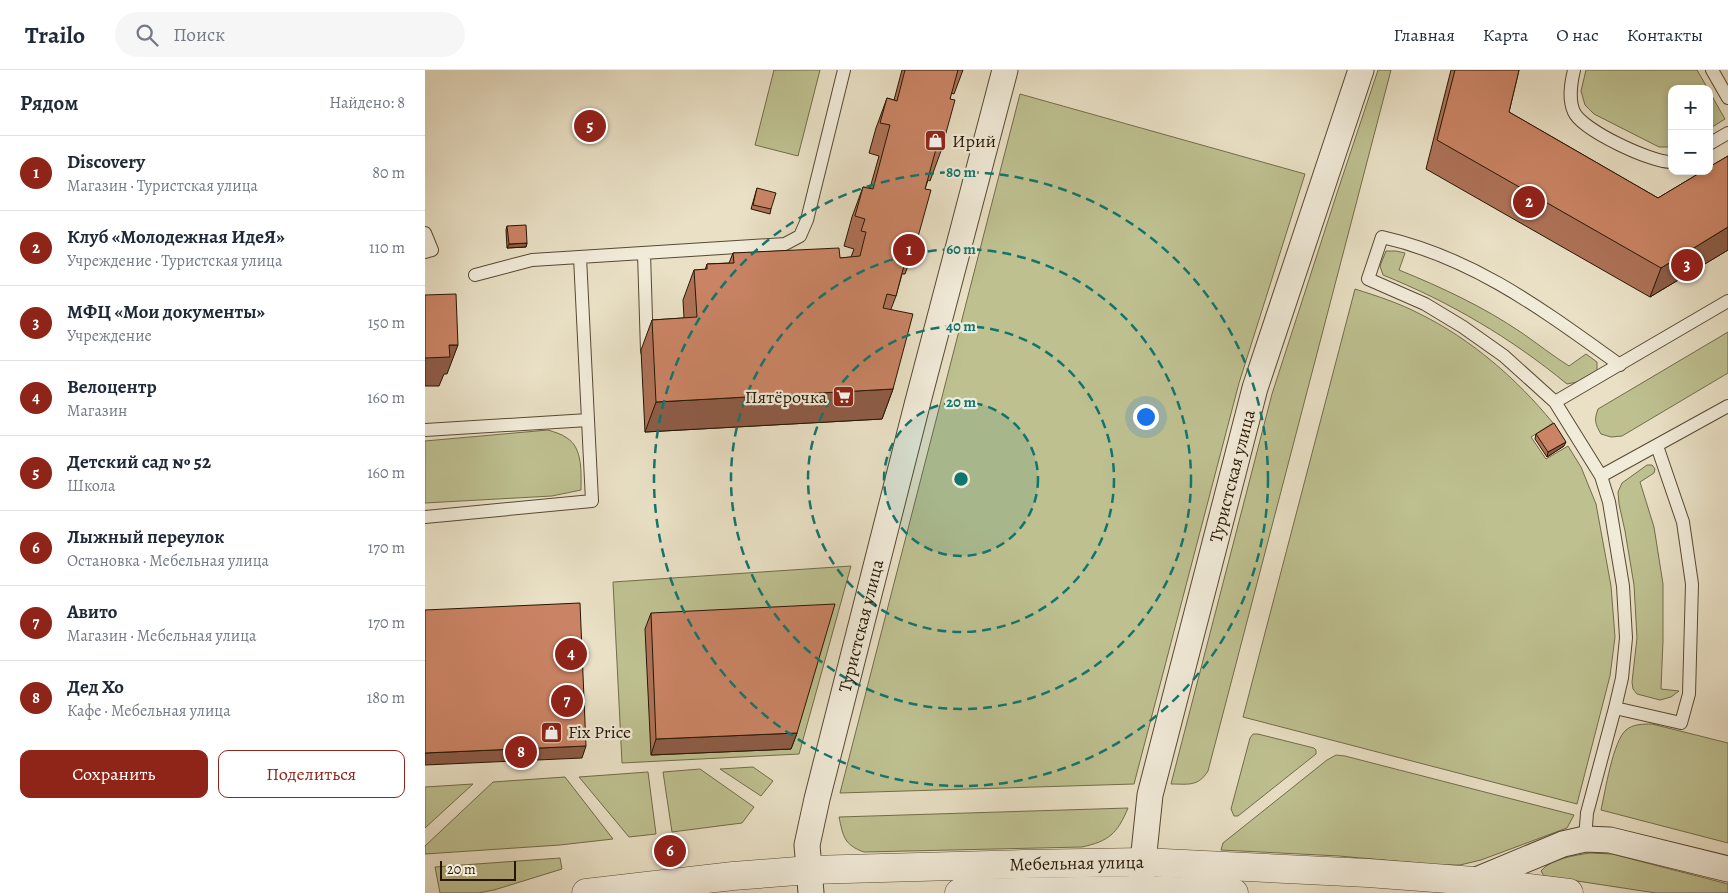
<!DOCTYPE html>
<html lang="ru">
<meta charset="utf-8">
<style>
:root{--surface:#fff;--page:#f6f6f7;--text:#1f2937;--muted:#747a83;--line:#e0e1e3;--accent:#8f2418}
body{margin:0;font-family:Alegreya,serif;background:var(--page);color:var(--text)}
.controls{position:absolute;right:15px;top:15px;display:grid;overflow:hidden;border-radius:10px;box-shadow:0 2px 8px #0003}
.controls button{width:45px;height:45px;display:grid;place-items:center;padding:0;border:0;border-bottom:1px solid var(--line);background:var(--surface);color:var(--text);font:25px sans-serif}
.scale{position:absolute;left:15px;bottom:12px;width:76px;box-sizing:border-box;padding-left:5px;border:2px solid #261702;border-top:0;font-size:14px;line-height:18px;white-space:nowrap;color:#261702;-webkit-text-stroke:4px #f1ebd9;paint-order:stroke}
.you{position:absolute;left:720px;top:346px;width:18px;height:18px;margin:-12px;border:4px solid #fff;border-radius:50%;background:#1a73e8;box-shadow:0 0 0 8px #1a73e833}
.badge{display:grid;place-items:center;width:32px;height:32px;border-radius:50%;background:var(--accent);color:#fff;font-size:16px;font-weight:700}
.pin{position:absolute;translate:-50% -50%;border:2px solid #fff;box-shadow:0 1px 5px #0006}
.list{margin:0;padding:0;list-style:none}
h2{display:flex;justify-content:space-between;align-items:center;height:65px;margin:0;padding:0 20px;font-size:21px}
h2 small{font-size:16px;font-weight:400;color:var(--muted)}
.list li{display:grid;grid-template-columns:32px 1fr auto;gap:15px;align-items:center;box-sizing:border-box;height:75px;padding:0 20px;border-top:1px solid var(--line)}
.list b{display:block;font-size:19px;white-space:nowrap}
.list p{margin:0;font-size:16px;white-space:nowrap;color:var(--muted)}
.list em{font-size:16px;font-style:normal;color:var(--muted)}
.actions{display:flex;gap:10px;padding:15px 20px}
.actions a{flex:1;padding:11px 0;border:1px solid var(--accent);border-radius:10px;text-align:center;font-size:18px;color:var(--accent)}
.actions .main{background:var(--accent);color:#fff}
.icon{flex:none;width:28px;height:28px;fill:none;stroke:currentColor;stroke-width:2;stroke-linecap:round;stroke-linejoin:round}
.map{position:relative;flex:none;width:1303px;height:823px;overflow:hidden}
header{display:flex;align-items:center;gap:30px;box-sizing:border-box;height:70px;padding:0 25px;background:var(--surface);border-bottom:1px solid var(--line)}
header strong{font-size:24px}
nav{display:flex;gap:28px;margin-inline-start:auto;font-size:18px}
.search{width:350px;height:45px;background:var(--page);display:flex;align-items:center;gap:12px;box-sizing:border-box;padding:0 18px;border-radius:28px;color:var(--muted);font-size:19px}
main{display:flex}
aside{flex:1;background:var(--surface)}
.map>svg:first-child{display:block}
.green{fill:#bec090;stroke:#726c49}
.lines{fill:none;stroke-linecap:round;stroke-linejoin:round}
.service-casing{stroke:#574933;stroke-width:14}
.minor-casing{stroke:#574933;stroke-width:27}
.tertiary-casing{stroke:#574933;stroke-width:29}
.service{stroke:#f1ebd9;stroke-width:12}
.minor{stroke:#f1ebd9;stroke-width:25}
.tertiary{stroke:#f1ebd9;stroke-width:28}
.wall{fill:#ae7257;stroke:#261702}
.shaded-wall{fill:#8d5c47;stroke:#261702}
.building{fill:#ca8465;stroke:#261702}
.ring{fill:none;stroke:#0f766e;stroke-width:2.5;stroke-dasharray:9 6}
.labels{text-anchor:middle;stroke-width:4.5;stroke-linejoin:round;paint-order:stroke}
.poi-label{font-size:18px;fill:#261702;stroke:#f1ebd9;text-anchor:start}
.street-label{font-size:18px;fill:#261702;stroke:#f1ebd9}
.centre{fill:#0f766e;stroke:#f1ebd9;stroke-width:2.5}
.ring-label{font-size:15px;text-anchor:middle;font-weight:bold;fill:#0f766e;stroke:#f1ebd9;stroke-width:4.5;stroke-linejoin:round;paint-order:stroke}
</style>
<header>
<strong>Trailo</strong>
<div class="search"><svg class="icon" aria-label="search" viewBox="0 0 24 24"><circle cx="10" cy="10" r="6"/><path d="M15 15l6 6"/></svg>Поиск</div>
<nav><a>Главная</a><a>Карта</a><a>О нас</a><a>Контакты</a></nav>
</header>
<main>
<aside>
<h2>Рядом<small>Найдено: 8</small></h2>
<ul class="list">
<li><span class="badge">1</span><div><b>Discovery</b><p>Магазин · Туристская улица</p></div><em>80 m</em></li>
<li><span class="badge">2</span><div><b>Клуб «Молодежная ИдеЯ»</b><p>Учреждение · Туристская улица</p></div><em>110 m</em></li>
<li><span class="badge">3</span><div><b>МФЦ «Мои документы»</b><p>Учреждение</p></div><em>150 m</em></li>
<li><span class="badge">4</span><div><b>Велоцентр</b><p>Магазин</p></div><em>160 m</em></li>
<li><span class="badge">5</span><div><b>Детский сад № 52</b><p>Школа</p></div><em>160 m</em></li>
<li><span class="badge">6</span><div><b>Лыжный переулок</b><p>Остановка · Мебельная улица</p></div><em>170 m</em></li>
<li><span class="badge">7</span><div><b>Авито</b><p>Магазин · Мебельная улица</p></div><em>170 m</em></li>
<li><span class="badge">8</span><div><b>Дед Хо</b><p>Кафе · Мебельная улица</p></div><em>180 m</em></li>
</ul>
<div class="actions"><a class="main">Сохранить</a><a>Поделиться</a></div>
</aside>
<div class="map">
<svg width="1303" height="823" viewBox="0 0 1303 823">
<rect width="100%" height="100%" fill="#e9e0c5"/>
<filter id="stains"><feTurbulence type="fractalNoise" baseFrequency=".004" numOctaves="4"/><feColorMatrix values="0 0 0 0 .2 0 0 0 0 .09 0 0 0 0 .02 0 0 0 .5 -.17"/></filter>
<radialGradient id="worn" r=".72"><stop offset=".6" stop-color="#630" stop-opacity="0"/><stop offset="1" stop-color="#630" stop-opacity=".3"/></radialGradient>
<path class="green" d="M349 0H395L373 86 330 75Z
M953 0H966L783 701C773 717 763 714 746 714L847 324 913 120Z
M1161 0H1272L1283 19H1247V77H1234L1169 44 1160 35 1156 21Z
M1284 21 1300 49 1284 59Z
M595 24 880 104 814 313 709 714 415 723Z
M961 181H971L980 183 974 200C1016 217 1059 237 1097 263 1113 274 1128 286 1144 296L1161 284 1172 292V301L1152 312 1142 314C1086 268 1025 232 958 205L955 196Z
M930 219C952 226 974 233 995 244 1046 269 1092 309 1128 353L1106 367 1121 389 1143 376 1156 397 1171 434 1186 516 1190 567 1185 606 1152 734 818 647Z
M1303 262V303L1197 366 1186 367 1176 364C1170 354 1169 350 1173 339Z
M123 360C129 362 137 364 142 368 158 378 156 403 156 420L127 426 0 433V371Z
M1222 395H1227L1230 399 1229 403 1215 412 1229 457 1238 514V571L1236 619 1254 621 1246 627 1235 630 1212 624 1208 619 1207 612 1212 568 1209 515 1200 461 1194 434 1193 422 1197 413Z
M426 496 374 684 197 693 188 512Z
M1227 654 1303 673V773L1176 740C1180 722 1188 671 1201 660 1208 654 1218 654 1227 654Z
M828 664H833L889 678 891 680V684L813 746H809L806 739 825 668Z
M911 685 920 686 1149 745 1142 758 1056 790 1035 795H1014L914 786 796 780 798 773 902 690Z
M328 697 348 711 336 726 295 699Z
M275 699 329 737 317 753 247 762 238 702Z
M223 702 231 764 204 767 154 707Z
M140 707 188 769 135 775 0 784V776L68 712Z
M48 714 0 758V717Z
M703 738C692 764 684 771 657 777L439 782C419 775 418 766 414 747Z
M1165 783 1187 784 1303 814V823H1231L1119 806 1116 801C1125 789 1151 785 1165 783Z
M135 788 137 799 69 820 53 823H15L10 797Z"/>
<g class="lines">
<defs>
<path id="service" d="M1149 0C1146 13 1143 29 1149 42 1157 60 1227 93 1247 92
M1287 0 1303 28
M1284 74 1303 63
M0 163 7 180 0 182
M219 183 222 281
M155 187 163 350
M50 205 107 190 360 174 375 166 382 150 419 0
M1130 332 1303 231
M0 360 163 350 167 431 0 447
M1176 406 1303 336
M1190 638 1256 653 1264 624 1267 514 1258 452 1232 376
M1160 769 1162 743 1190 638 1197 608 1201 568 1198 516 1184 432 1176 406 1130 332 1079 286 1038 257 1000 234 943 209 957 167C1050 188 1119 241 1195 295"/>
<g id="minor">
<path id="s1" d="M716 811 725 725 830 318 936 0"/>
<path d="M1049 811 1138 774 1160 769 1185 770 1303 799"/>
<path id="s2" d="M386 823 382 775 392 729 492 335 580 0"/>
</g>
<g id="tertiary">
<path id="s3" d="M161 823 308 806 385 800 599 794 718 792 943 803 1049 811 1144 823"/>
<path d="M534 823 715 820 809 823"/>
</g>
</defs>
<use href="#service" class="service-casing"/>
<use href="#minor" class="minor-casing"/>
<use href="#tertiary" class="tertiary-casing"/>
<use href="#service" class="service"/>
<use href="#minor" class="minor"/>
<use href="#tertiary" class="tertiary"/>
</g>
<path class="wall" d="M477 0H538L529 24 526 23 525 29 516 81 505 111 503 110 500 119 491 174 480 204H477L471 226 466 239 468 319 457 349 220 362 216 280 227 250 259 248 258 230 269 200H280L282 194 304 193 308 183 415 188 426 187 429 179 419 176 427 147 438 117 445 118 454 86 444 83 451 58 462 28 469 30Z
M1026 0H1094L1084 42 1233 128 1303 86V180L1225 227 1001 99Z
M332 118 346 139 345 144 326 139Z
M82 156 102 173 101 177 82 178 81 160Z
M1111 364 1139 376 1122 387 1110 369Z
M226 543 372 663 366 679 226 685 220 559Z"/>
<path class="shaded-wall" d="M1303 157V180L1225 227 1236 198Z
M102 173 101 177 82 178 84 174Z
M24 275H33L22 304H19L14 316H0V288Z
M468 319 457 349 220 362 231 332Z
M1141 372 1139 376 1122 387 1123 382Z
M372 663 366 679 226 685 231 669Z
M161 676 157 688 0 695V683Z"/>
<path class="building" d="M480 0H533L525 29 530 30 516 81 511 79 500 119 506 120 491 174 485 173 471 226 462 224 458 238 488 244 468 319 231 332 227 250 272 247 269 200 282 199V194L309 193 308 183 414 178 415 188 435 186 441 162 436 161 440 149 430 146 438 117 448 119 465 55 455 53 462 28 472 31Z
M1030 0H1094L1084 42 1233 128 1278 101H1284V97L1303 86V157L1236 198 1012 70Z
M332 118 351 123 346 139 328 135Z
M101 155 102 173 84 174 82 156Z
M31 224 33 275H24L25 287 0 288V225Z
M1129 353 1141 372 1123 382 1111 364Z
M155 533 161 676 0 683V540Z
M410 534 372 663 231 669 226 543Z"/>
<circle cx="536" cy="409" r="77" fill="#0f766e" fill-opacity=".12"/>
<g class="ring">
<circle cx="536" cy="409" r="77"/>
<circle cx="536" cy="409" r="153"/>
<circle cx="536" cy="409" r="230"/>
<circle cx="536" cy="409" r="307"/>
</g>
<defs>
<symbol id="shop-square" viewBox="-11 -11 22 22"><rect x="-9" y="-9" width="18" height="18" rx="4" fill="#8f2418" stroke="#f1ebd9"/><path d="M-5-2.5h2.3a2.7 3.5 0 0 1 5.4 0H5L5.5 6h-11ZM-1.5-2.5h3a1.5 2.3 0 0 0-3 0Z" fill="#fff"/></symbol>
<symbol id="supermarket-square" viewBox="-11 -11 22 22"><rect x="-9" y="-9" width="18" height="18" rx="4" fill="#8f2418" stroke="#f1ebd9"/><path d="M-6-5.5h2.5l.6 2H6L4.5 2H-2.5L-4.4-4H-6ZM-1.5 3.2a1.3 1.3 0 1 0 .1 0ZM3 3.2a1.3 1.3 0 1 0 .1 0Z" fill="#fff"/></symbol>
</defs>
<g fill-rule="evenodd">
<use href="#shop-square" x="498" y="58" width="25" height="25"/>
<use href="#supermarket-square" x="406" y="314" width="25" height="25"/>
<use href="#shop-square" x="114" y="650" width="25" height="25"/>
</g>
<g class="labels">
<g class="poi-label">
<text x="527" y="77">Ирий</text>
<text x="402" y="333" text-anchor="end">Пятёрочка</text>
<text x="143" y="668">Fix Price</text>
</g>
<g class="street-label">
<text dy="6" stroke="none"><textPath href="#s1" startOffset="416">Туристская улица</textPath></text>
<text dy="6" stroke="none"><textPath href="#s2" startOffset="274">Туристская улица</textPath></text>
<text dy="6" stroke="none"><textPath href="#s3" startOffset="492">Мебельная улица</textPath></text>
</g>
</g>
<circle cx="536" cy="409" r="8" class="centre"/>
<g class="ring-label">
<text x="536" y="107">80 m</text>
<text x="536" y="184">60 m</text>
<text x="536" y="261">40 m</text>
<text x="536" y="337">20 m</text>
</g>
<rect width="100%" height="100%" filter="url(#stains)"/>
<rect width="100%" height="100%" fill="url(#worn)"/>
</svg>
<div class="controls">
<button>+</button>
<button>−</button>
</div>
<div class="scale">20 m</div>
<div class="you"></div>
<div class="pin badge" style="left:484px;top:180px">1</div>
<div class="pin badge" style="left:1104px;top:132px">2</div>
<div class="pin badge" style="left:1262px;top:195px">3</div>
<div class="pin badge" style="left:146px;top:584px">4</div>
<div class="pin badge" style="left:165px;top:56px">5</div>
<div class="pin badge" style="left:245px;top:781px">6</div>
<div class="pin badge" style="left:142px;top:631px">7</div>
<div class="pin badge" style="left:96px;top:682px">8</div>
</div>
</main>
